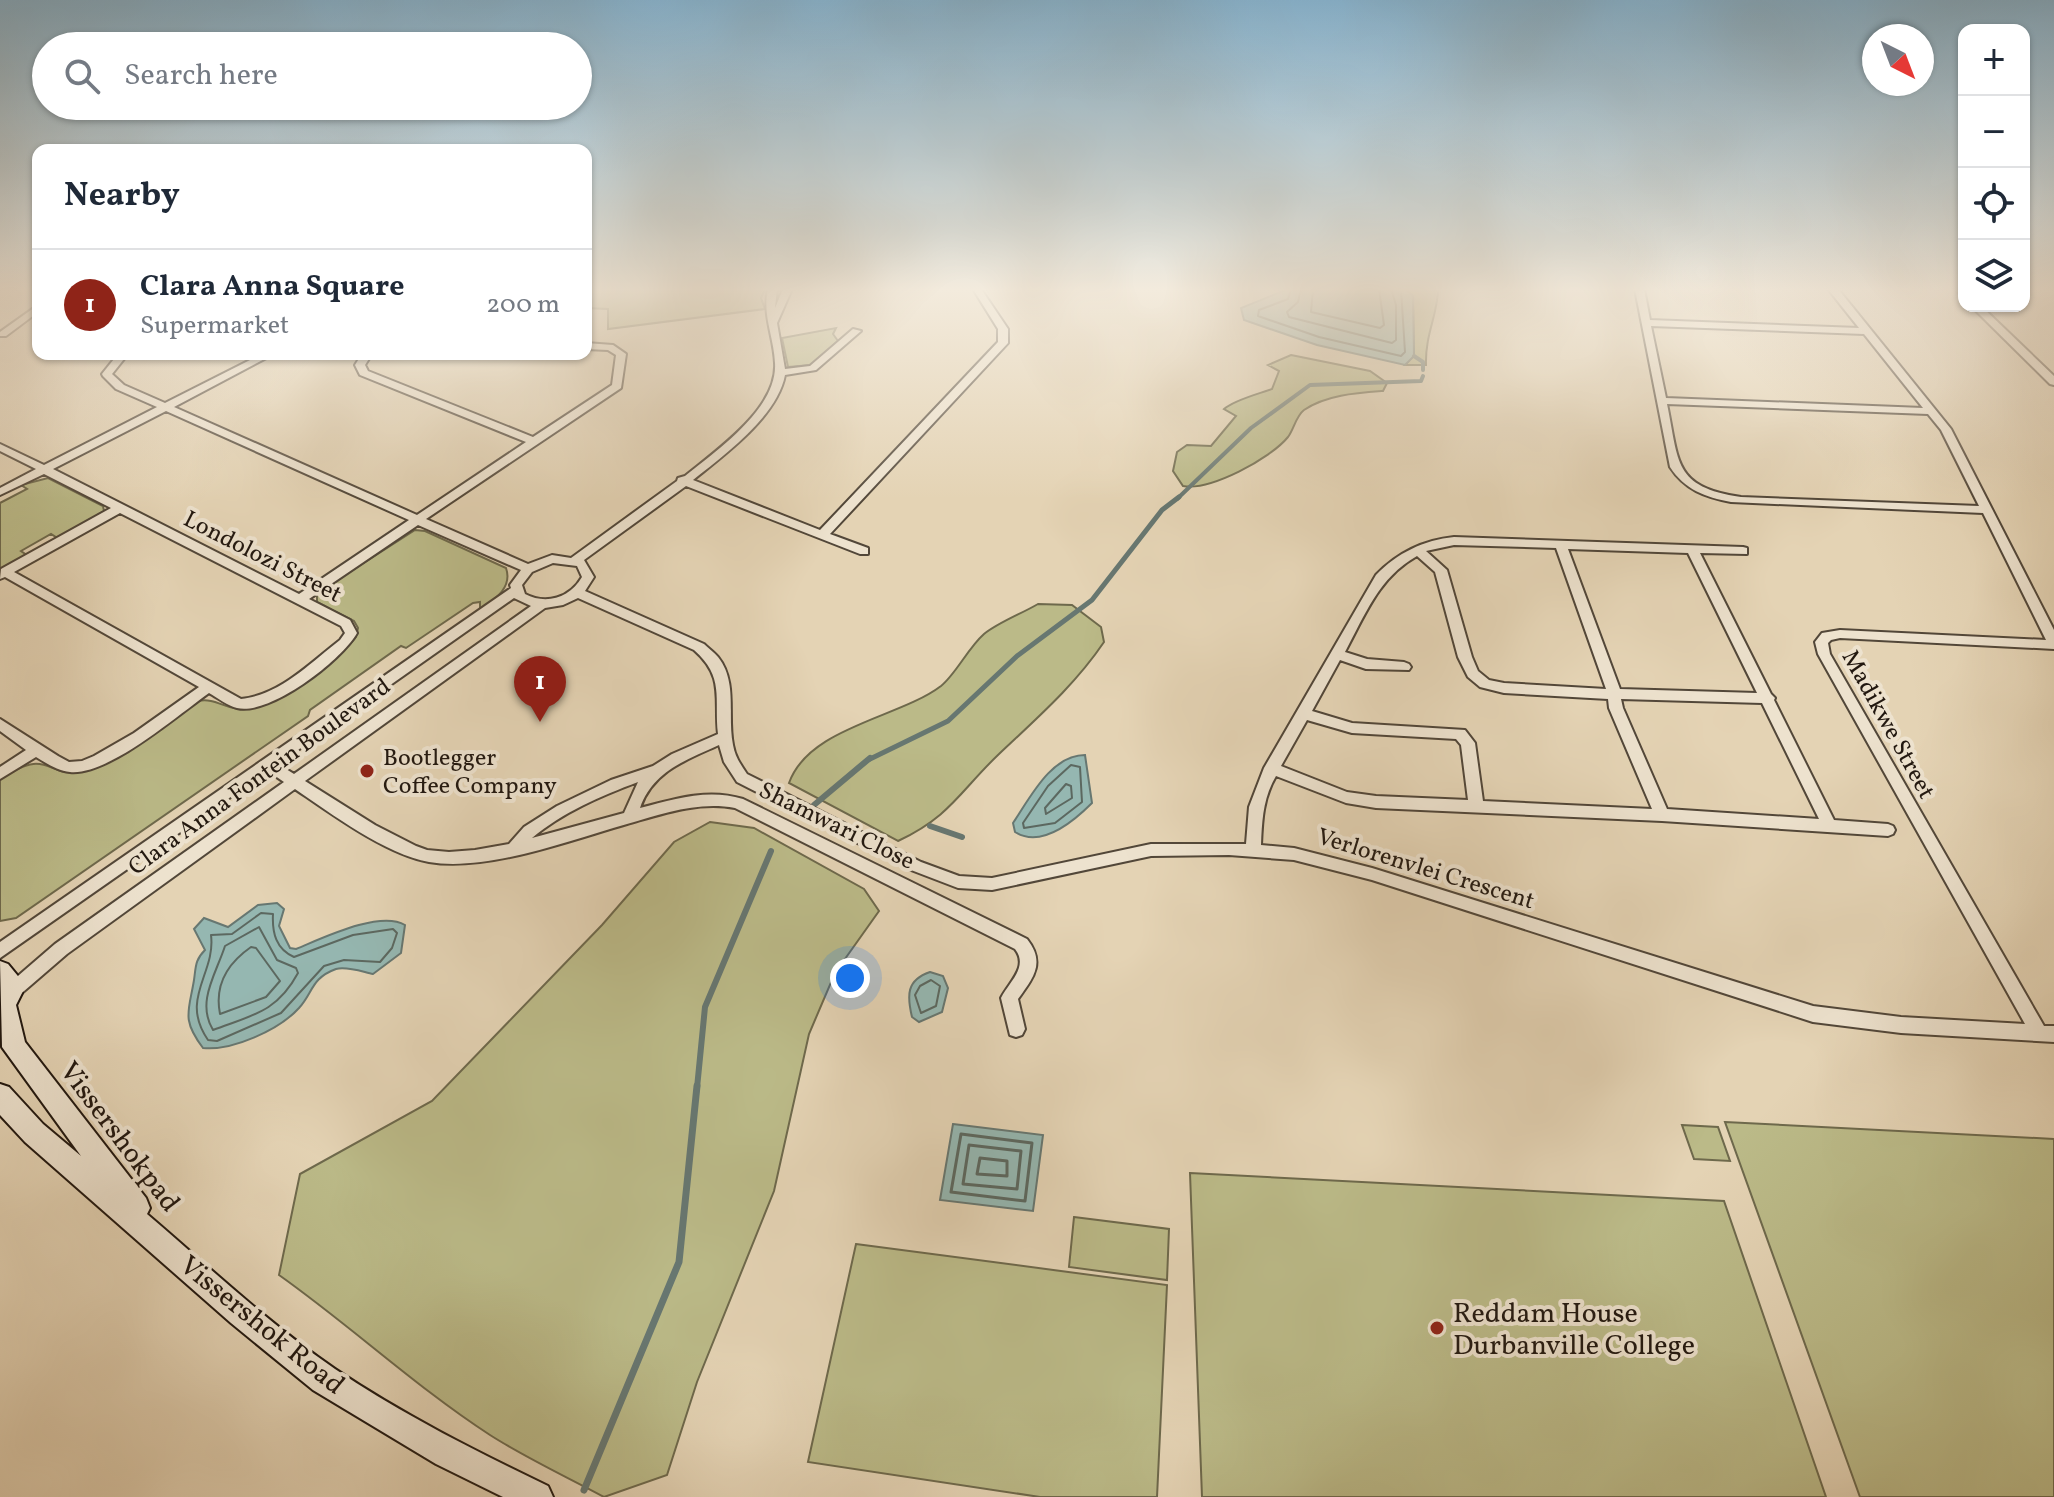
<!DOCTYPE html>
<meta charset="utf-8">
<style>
:root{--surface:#fff;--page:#f2f2f3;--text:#1f2937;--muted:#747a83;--line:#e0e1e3;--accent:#8f2418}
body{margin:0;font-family:Vollkorn,serif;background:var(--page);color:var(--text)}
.controls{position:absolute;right:24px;top:24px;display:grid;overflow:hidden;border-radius:16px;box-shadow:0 2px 6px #0004}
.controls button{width:72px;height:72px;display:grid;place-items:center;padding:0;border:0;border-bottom:2px solid var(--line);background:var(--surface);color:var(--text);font:40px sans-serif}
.compass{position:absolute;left:1862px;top:24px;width:72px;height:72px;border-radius:50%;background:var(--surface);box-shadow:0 2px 6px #0004;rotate:138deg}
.you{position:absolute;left:850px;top:978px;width:28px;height:28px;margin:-20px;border:6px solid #fff;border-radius:50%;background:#1a73e8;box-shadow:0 0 0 12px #1a73e833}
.badge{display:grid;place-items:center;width:52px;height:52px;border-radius:50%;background:var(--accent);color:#fff;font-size:26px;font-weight:700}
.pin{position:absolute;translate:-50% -66px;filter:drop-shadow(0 2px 4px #0008)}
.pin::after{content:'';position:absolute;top:42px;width:28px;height:24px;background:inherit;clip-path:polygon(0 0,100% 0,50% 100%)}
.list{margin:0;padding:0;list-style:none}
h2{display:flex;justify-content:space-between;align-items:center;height:104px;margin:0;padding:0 32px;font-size:34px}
h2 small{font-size:26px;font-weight:400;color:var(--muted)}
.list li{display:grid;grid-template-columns:52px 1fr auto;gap:24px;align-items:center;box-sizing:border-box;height:112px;padding:0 32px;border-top:2px solid var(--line)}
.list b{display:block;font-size:30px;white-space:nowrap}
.list p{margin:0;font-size:26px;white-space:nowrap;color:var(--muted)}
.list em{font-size:26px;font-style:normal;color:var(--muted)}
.icon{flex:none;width:44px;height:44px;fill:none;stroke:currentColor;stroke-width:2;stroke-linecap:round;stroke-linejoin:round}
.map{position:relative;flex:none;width:2054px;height:1497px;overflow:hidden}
.search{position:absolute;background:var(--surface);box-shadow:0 2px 6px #0004;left:32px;top:32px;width:560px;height:88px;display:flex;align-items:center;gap:20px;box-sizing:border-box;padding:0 28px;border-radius:44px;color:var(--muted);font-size:30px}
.panel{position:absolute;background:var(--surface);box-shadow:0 2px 6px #0004;left:32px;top:144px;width:560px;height:216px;border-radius:16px}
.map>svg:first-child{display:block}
.green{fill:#bbba88;stroke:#6e694c;stroke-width:2}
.water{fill:#95b7b1;stroke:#677771;stroke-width:2}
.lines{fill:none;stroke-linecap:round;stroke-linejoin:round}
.shore-far1{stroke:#5c6860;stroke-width:2}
.shore{stroke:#5c6860;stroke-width:3}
.stream-far3{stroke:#677771;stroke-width:4}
.stream-far2{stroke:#677771;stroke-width:5}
.stream-far1{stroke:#677771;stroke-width:6}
.stream{stroke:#677771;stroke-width:7}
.minor-casing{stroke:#524739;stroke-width:4}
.secondary-casing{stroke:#221810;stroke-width:4}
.minor{fill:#ede2ce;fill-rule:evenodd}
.secondary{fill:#ede2ce;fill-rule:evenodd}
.poi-dot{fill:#8f2418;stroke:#ede2ce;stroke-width:3}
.labels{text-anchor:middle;stroke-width:8;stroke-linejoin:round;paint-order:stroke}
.street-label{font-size:24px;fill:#221810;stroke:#ede2ce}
.poi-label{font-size:24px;fill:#221810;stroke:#ede2ce;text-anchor:start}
.near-street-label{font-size:28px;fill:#221810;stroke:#ede2ce}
.near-poi-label{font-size:28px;fill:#221810;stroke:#ede2ce;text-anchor:start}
</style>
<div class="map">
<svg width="2054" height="1497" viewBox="0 0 2054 1497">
<rect width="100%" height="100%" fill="#e4d3b4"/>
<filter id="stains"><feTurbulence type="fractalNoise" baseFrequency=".0025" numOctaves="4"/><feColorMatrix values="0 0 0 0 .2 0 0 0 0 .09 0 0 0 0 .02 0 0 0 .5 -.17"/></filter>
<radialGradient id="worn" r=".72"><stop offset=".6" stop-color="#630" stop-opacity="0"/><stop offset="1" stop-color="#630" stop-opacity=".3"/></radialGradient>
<path class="green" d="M586 289H765L761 298 765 309 608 329V309L586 308Z
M1405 289H1438C1438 314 1425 334 1426 365H1405L1414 355 1413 296Z
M836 328 833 334 838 341 811 365 788 367 782 338Z
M1291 355 1370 371 1387 383 1383 391C1356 393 1326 395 1304 410 1296 416 1294 429 1288 437 1270 459 1210 491 1183 486L1173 471 1177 452 1187 445 1211 446 1236 416 1224 409C1234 400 1258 394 1272 389L1279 371 1268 365Z
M48 478 103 506 104 511 59 539 51 534 21 551 28 556 0 571V503L27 489 21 485Z
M415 530 425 531 506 568C513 588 494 600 480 610V602L473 603 406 648 401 646 310 710 308 716 16 918 0 921V779C53 744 45 782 87 770 118 762 169 720 198 701 216 697 227 711 246 709 270 707 342 657 356 637L358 628 354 621 317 602V593Z
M1038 604 1072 605 1101 627 1104 642C1075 685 1037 718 999 754 960 791 951 816 898 841L789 783C809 727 899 718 941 686 956 674 968 648 984 634 999 622 1021 614 1038 604Z
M710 822 754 828 864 889 879 911 835 973 809 1034 774 1191 697 1382 667 1475 604 1497C567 1477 526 1458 490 1435 416 1387 351 1326 279 1275L300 1174 432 1101 602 925 674 842Z
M1725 1122 2054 1139V1497H1860Z
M1682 1125 1718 1127 1730 1161 1694 1159Z
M1190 1173 1724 1201 1826 1497H1202Z
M1074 1217 1169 1229 1167 1280 1069 1267Z
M856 1244 1167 1285 1157 1497H1040L808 1462Z"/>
<path class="water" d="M1288 289H1405L1413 296 1414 356 1405 365 1317 345 1244 320 1241 308Z
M1085 755 1092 803C1074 821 1042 849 1015 832L1013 823C1030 798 1051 755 1085 755Z
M277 903 284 909 279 926 290 948 296 949C321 939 379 910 405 925L401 953 373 974C363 972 347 966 336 969 311 978 313 993 299 1008 279 1030 232 1051 203 1048 181 1019 189 1011 194 980 196 966 195 960 205 950L194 929 204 918 228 927 258 905Z
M930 972 943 976 948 988 942 1012 919 1022 912 1017C907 996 906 980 930 972Z
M953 1124 1043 1135 1033 1211 940 1200Z"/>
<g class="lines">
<path class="shore-far1" d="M1291 289 1288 299 1259 310 1258 316 1319 337 1401 356 1405 352 1401 289
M1301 289 1298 302 1287 312 1289 317 1392 343 1396 340V305L1391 289
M1313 289 1311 312 1380 328 1384 325 1379 289
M1071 765 1080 767 1082 802 1055 823 1024 828 1023 823 1048 786Z
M1066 784 1071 786 1072 798 1046 814 1045 808Z
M261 913 273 914C272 933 276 949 294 957L353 935 393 929 397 933 392 948 380 962 344 960 324 966 281 1013 217 1041 208 1040C179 998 216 974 211 935L232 934Z
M259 927 277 960 296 968 298 973C277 1012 253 1015 213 1030 196 1002 216 974 225 946Z
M251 947 256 948 280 981 266 997 220 1014C214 984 228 963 251 947Z
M931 980 940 986 936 1006 921 1013 915 995 920 986Z"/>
<path class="shore" d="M961 1134 1032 1143 1025 1201 951 1192Z
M969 1145 1021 1151 1017 1189 963 1184Z
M980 1158 1007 1161V1176L977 1174Z"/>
<path class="stream-far3" d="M1414 356 1423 362V370
M1177 499 1251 428 1310 385 1421 381 1423 376"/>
<path class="stream-far2" d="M868 760 948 721 1017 656 1092 600 1162 510 1179 497"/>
<path class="stream-far1" d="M814 805 870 758
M930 826 962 837
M697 1088 705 1007 771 851"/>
<path class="stream" d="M584 1490 679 1262 697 1086"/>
<defs>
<path id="minor" d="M768 289H777L775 308 783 289H792L777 323 785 369 810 366 853 329 861 331 816 370 785 375C777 417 724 455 693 480L820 530 998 342V329L973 289H981L1008 329V343L830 534 868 548V554H860L686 486 584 560 594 577 585 591 704 644C708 648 714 652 718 657 738 682 727 716 733 745 735 757 741 765 747 774L921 862 959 876 992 878 1151 844H1246L1249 807 1264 768 1376 575C1397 553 1424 540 1454 537L1743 547 1747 548V554L1700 553 1771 694 1775 698 1774 700 1834 820 1888 824 1893 826 1895 830 1893 834 1888 836 1662 821 1376 808 1346 803 1276 776C1263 798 1262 820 1261 845L1294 848 1372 868 1813 1006 1901 1017 2025 1024 1818 654 1815 642 1822 633 1840 630 2046 640 1983 513 1731 502C1705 497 1685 490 1670 467L1635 289H1644L1650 320 1859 328 1828 289H1838L1951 429 2054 630V649L1840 638 1831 640 1828 643 1830 654 2044 1026H2054V1042L1901 1033 1813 1022 1372 880 1294 860 1229 855 1151 856 992 890 958 888 911 870 737 782 724 762 719 745C686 760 653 771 640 808 674 799 708 788 743 799L1027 939C1046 963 1033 978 1018 999L1025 1029 1022 1035 1016 1037 1010 1035 1001 998C1009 982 1029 967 1015 949L735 808C698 801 662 814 627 824 571 840 487 872 429 862 387 855 330 813 295 789L67 954 16 998 10 1000 4 998 2 993 4 988 55 944 284 782 268 771 0 958V942L511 588 510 585 521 570 418 525 309 599 350 620 357 633C342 660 270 716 237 708 228 706 218 698 209 693 178 715 108 776 70 772 58 771 46 763 36 757L0 779V767L26 750 0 731V719L58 756 69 762 82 761 94 756 134 733 199 687 5 577 0 579 1 569 111 508 44 474 0 495V488L36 469 0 451V444L44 465 157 407 116 389 103 376 102 374 118 354H128L112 374 124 385 165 403 262 354H274L174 407 417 515 526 442 360 375 355 365 362 354H372L365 365 368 371 533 437 612 385 616 355 608 350 586 349V343L613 345 626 354 621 388 426 519 528 564 552 555 571 558 677 481 678 478 685 476C717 450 778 408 775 363 774 337 762 315 768 289ZM1651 326 1864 334 1923 408 1666 398ZM1667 404 1928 414 1941 430 1979 506 1741 497C1673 487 1679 462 1667 404ZM166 411 409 520 299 594 53 469ZM120 513 341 626 345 633 340 640C310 663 280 695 241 699L14 572ZM1454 545 1556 548 1606 689 1504 683 1489 680 1478 671 1472 657 1447 570 1426 551ZM1568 549 1688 553 1757 693 1620 689ZM1417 556 1435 572 1458 657 1468 677 1480 687 1504 693 1608 699 1609 708 1652 809 1483 801 1475 743 1465 730 1352 723 1312 711 1340 660 1366 669 1409 670 1411 667 1409 664 1404 662 1367 659 1345 652C1365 615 1379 577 1417 556ZM553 563 577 566 582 577C570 598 546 605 525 594L522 585 532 572ZM514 598 531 606 294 774 278 764ZM578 598 694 650C725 677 714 698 718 734L672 754 653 766 611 780 557 806 524 827 509 844 475 850 449 852 427 850 416 846 375 825 305 781 545 608 563 605ZM1621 699 1762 703 1819 819 1667 809 1623 708ZM1307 720 1352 733 1456 739 1461 745 1468 800 1376 796 1347 792 1281 766ZM638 782 624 813 532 838C563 812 601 796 638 782Z
M1954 289H1964V297Z
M38 305V312L6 336H0V332Z
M1971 306H1981L2054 376V385L2050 384Z"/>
<path id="secondary" d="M0 961 8 964 22 981V993L16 1005 25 1042 146 1198 150 1208 147 1214C208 1266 268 1323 335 1369 402 1414 475 1451 548 1486L553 1497H503L436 1464 313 1390 231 1323 25 1142 0 1115V1084L9 1087 43 1124 81 1156 2 1047Z"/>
</defs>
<use href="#minor" class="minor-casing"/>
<use href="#secondary" class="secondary-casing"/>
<use href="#minor" class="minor"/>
<use href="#secondary" class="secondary"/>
</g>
<linearGradient id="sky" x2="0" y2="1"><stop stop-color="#87b5d2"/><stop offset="0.58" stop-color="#f3ebdd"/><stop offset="1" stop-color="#f3ebdd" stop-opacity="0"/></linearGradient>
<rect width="2054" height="499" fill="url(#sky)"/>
<g class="poi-dot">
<circle cx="367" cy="771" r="8"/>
<circle cx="1437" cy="1328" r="8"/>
</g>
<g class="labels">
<g class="street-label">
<text transform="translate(263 556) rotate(27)" y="8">Londolozi Street</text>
<text transform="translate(1889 724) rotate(61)" y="8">Madikwe Street</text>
<text transform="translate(259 776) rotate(-36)" y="8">Clara Anna Fontein Boulevard</text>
<text transform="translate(837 825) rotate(26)" y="8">Shamwari Close</text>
<text transform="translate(1426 868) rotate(17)" y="8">Verlorenvlei Crescent</text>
</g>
<g class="poi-label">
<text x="383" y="765">Bootlegger<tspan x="383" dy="28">Coffee Company</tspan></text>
</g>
<g class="near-street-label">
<text transform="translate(121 1136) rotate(53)" y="10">Vissershokpad</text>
<text transform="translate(263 1324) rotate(39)" y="10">Vissershok Road</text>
</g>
<g class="near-poi-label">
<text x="1453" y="1322">Reddam House<tspan x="1453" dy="32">Durbanville College</tspan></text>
</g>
</g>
<rect width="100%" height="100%" filter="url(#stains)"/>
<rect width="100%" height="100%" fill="url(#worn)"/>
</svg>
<div class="controls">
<button>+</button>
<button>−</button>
<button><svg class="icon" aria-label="locate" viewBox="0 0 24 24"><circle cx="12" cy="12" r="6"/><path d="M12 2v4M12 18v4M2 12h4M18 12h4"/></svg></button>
<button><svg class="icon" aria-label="layers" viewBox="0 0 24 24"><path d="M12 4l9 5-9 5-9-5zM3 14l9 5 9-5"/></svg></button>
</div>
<svg class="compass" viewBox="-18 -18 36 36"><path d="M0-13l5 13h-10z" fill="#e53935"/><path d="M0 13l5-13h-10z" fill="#747a83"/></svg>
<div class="you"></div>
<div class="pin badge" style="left:540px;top:722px">1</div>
<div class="search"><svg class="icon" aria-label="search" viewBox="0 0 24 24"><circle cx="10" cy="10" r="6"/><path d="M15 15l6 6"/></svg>Search here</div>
<section class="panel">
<h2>Nearby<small></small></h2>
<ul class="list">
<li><span class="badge">1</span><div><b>Clara Anna Square</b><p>Supermarket</p></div><em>200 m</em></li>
</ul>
</section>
</div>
